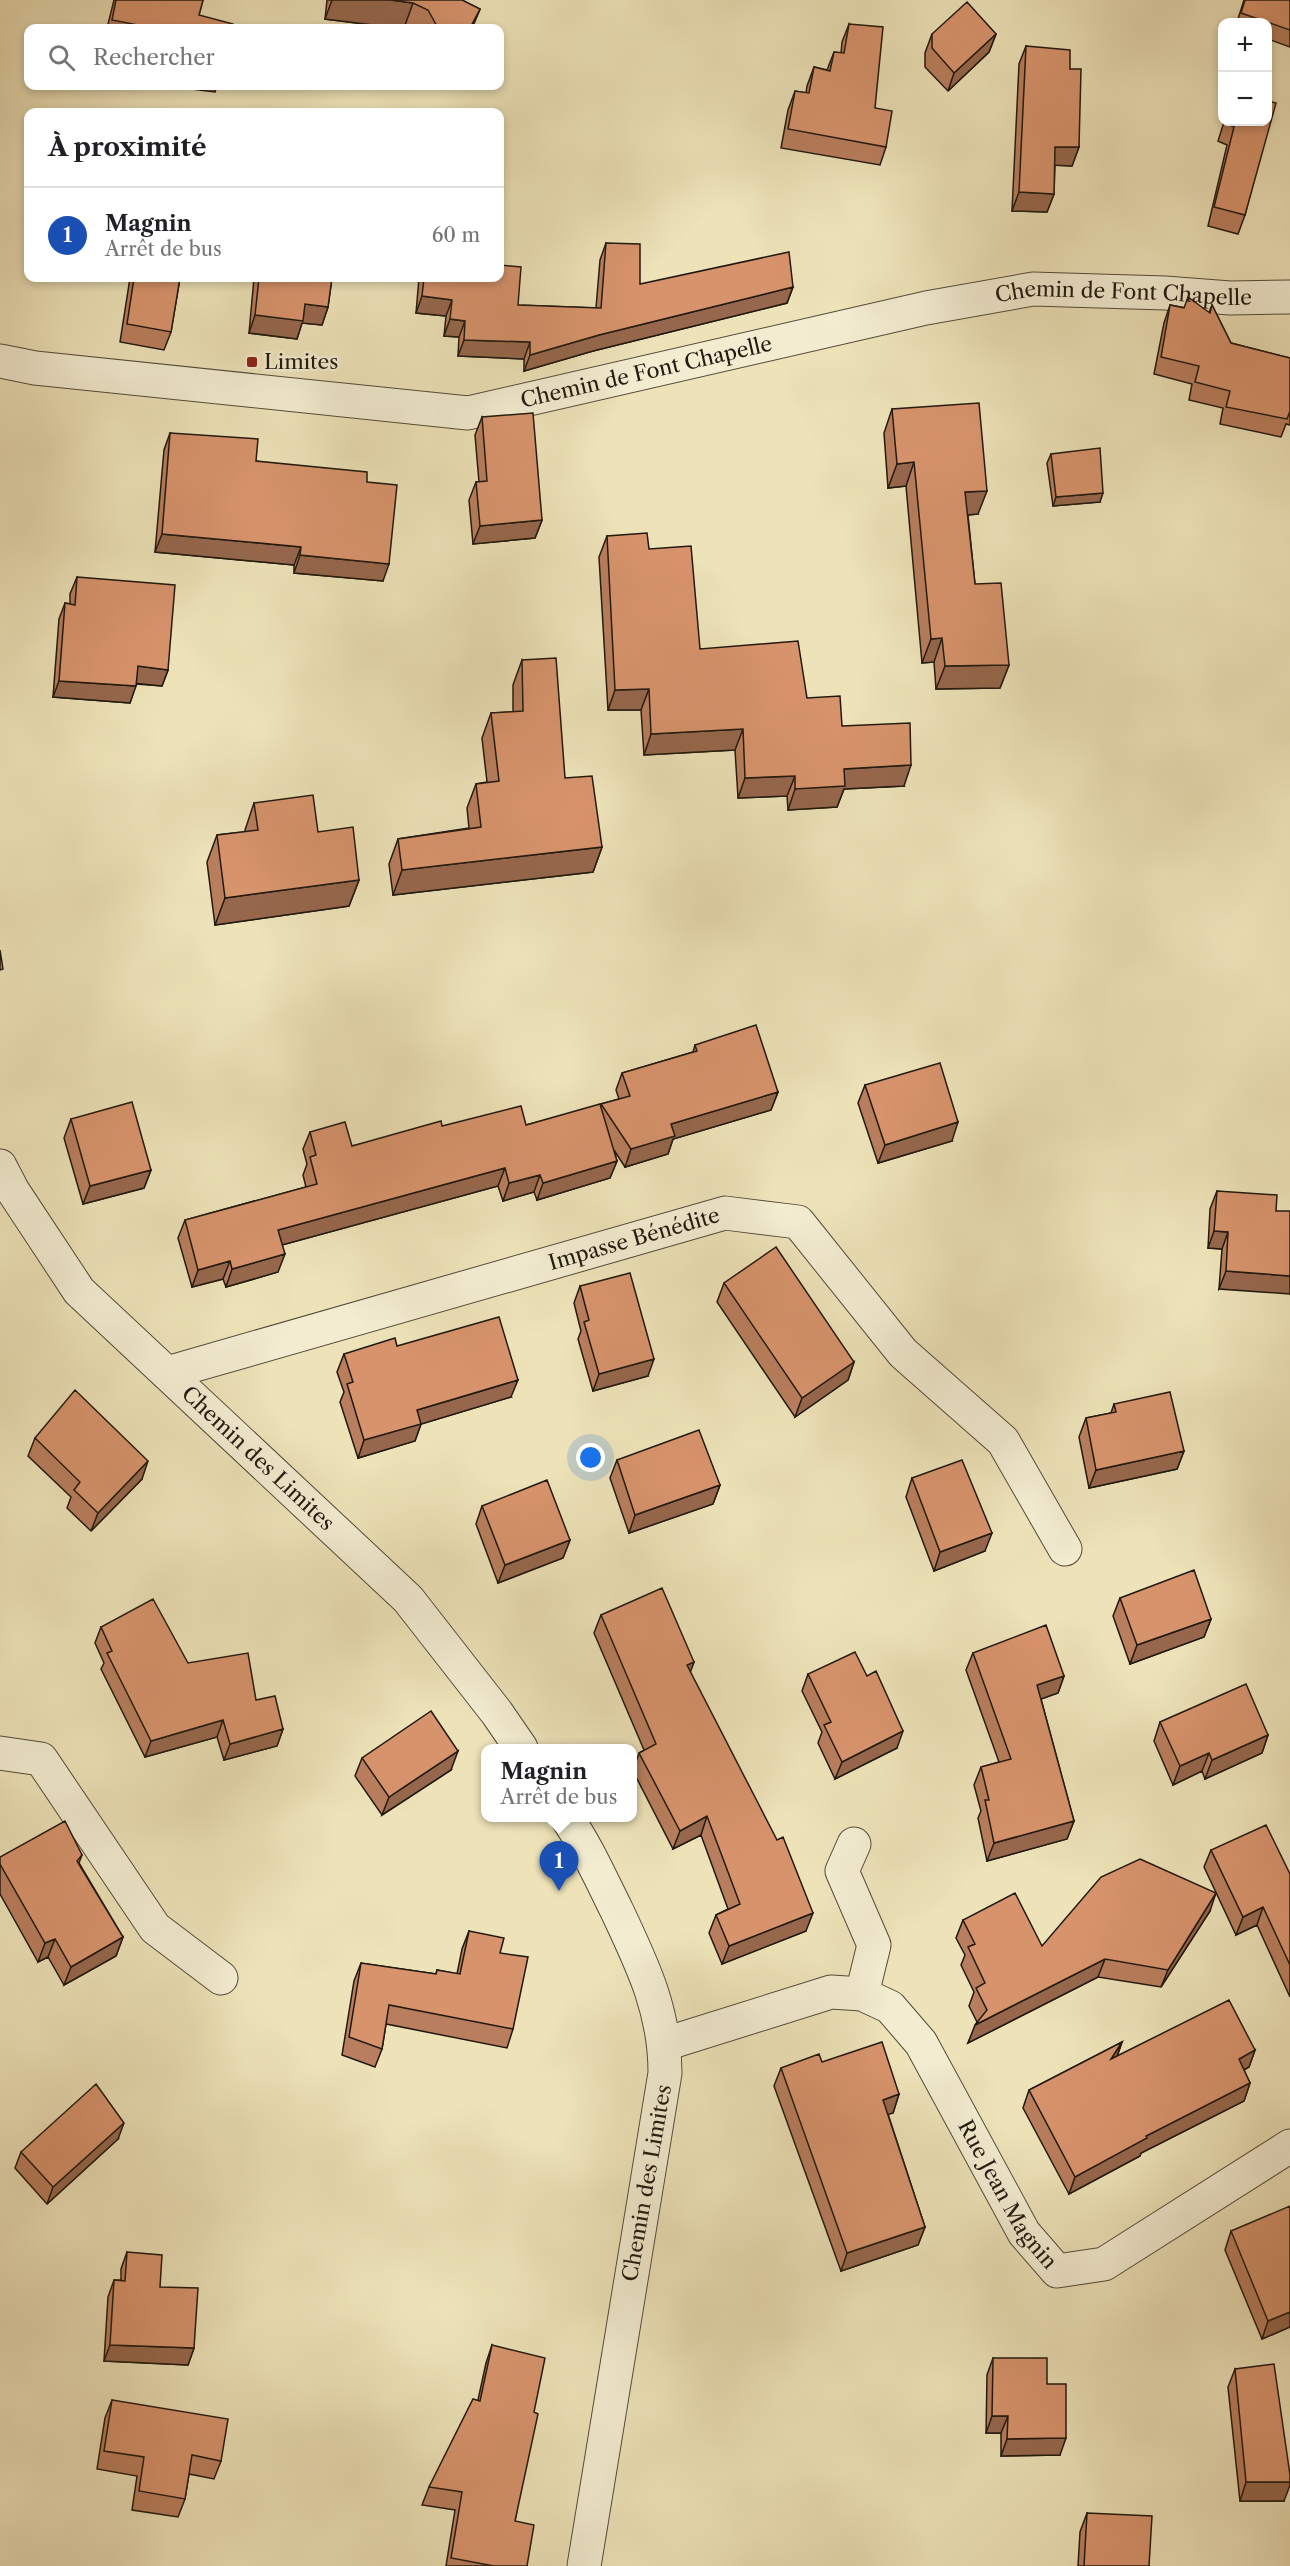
<!DOCTYPE html>
<html lang="fr">
<meta charset="utf-8">
<style>
:root{--surface:#fff;--page:#f2f2f2;--text:#202124;--muted:#757577;--line:#e0e0e0;--accent:#8f2418}
body{margin:0;font-family:"Libre Caslon Text",serif;background:var(--page);color:var(--text)}
.controls{position:absolute;right:18px;top:18px;display:grid;overflow:hidden;border-radius:12px;box-shadow:0 3px 9px #0003}
.controls button{width:54px;height:54px;display:grid;place-items:center;padding:0;border:0;border-bottom:2px solid var(--line);background:var(--surface);color:var(--text);font:30px sans-serif}
.you{position:absolute;left:591px;top:1458px;width:21px;height:21px;margin:-15px;border:4px solid #fff;border-radius:50%;background:#1a73e8;box-shadow:0 0 0 9px #1a73e833}
.badge{display:grid;place-items:center;width:39px;height:39px;border-radius:50%;background:var(--accent);color:#fff;font-size:20px;font-weight:700}
.pin{position:absolute;translate:-50% -50px;filter:drop-shadow(0 2px 3px #0008)}
.pin::after{content:'';position:absolute;top:32px;width:21px;height:18px;background:inherit;clip-path:polygon(0 0,100% 0,50% 100%)}
.popup{position:absolute;left:481px;top:1744px;width:156px;height:78px;box-sizing:border-box;display:grid;place-content:center;border-radius:12px;background:var(--surface);filter:drop-shadow(0 2px 4px #0005);font-size:20px;white-space:nowrap;color:var(--muted)}
.popup b{font-size:22px;color:var(--text)}
.popup::after{content:'';position:absolute;left:50%;top:100%;margin-left:-12px;border:12px solid transparent;border-top-color:var(--surface)}
.list{margin:0;padding:0;list-style:none}
h2{display:flex;justify-content:space-between;align-items:center;height:78px;margin:0;padding:0 24px;font-size:26px}
h2 small{font-size:20px;font-weight:400;color:var(--muted)}
.list li{display:grid;grid-template-columns:39px 1fr auto;gap:18px;align-items:center;box-sizing:border-box;height:96px;padding:0 24px;border-top:2px solid var(--line)}
.list b{display:block;font-size:22px;white-space:nowrap}
.list p{margin:0;font-size:20px;white-space:nowrap;color:var(--muted)}
.list em{font-size:20px;font-style:normal;color:var(--muted)}
.icon{flex:none;width:33px;height:33px;fill:none;stroke:currentColor;stroke-width:2;stroke-linecap:round;stroke-linejoin:round}
.map{position:relative;flex:none;width:1290px;height:2566px;overflow:hidden}
.search{position:absolute;background:var(--surface);box-shadow:0 3px 9px #0003;left:24px;top:24px;width:480px;height:66px;display:flex;align-items:center;gap:15px;box-sizing:border-box;padding:0 21px;border-radius:12px;color:var(--muted);font-size:22px}
.panel{position:absolute;background:var(--surface);box-shadow:0 3px 9px #0003;left:24px;top:108px;width:480px;height:174px;border-radius:12px}
.map>svg:first-child{display:block}
.lines{fill:none;stroke-linecap:round;stroke-linejoin:round}
.minor-casing{stroke:#544b39;stroke-width:35}
.minor{stroke:#f3ecd1;stroke-width:33}
.wall{fill:#b97e5d;stroke:#21190f;stroke-width:1.5}
.shaded-wall{fill:#96674c;stroke:#21190f;stroke-width:1.5}
.building{fill:#d7936c;stroke:#21190f;stroke-width:1.5}
.poi-dot{fill:#8f2418;stroke:#f3ecd1;stroke-width:2}
.labels{text-anchor:middle;stroke-width:4.5;stroke-linejoin:round;paint-order:stroke}
.street-label{font-size:21px;fill:#21190f;stroke:#f3ecd1}
.poi-label{font-size:21px;fill:#21190f;stroke:#f3ecd1;text-anchor:start}
</style>
<div class="map">
<svg width="1290" height="2566" viewBox="0 0 1290 2566">
<rect width="100%" height="100%" fill="#ede2b8"/>
<filter id="stains"><feTurbulence type="fractalNoise" baseFrequency=".00333" numOctaves="4"/><feColorMatrix values="0 0 0 0 .2 0 0 0 0 .09 0 0 0 0 .02 0 0 0 .5 -.17"/></filter>
<radialGradient id="worn" r=".72"><stop offset=".6" stop-color="#630" stop-opacity="0"/><stop offset="1" stop-color="#630" stop-opacity=".3"/></radialGradient>
<g class="lines">
<defs>
<g id="minor">
<path id="s1" d="M0 361 35 368 468 413 926 308 1033 289 1165 293 1230 298 1290 297"/>
<path id="s2" d="M0 1166 13 1191 79 1291 408 1599 497 1713 521 1748"/>
<path id="s3" d="M167 1373 725 1213 798 1222 903 1353 1003 1441 1065 1549"/>
<path d="M0 1753 41 1759 155 1928 221 1978"/>
<path d="M567 1818C587 1847 601 1879 617 1911 643 1966 665 2011 665 2073L584 2566"/>
<path d="M854 1844 842 1871 874 1945 862 1994"/>
<path id="s4" d="M665 2044 831 1992 862 1994 890 2007 921 2043 1024 2233 1057 2271 1104 2264 1290 2146"/>
</g>
</defs>
<use href="#minor" class="minor-casing"/>
<use href="#minor" class="minor"/>
</g>
<path class="wall" d="M114 0H203L199 15 232 28H107Z
M327 0H462L480 9 472 28H397L325 19Z
M1244 0H1290V47L1268 39V22H1237Z
M849 24 886 147 880 165 781 148 788 110 795 91 806 93 807 86 814 67 827 70 834 52 841 53 842 42Z
M932 34H996L989 52 948 91 925 67V53Z
M1026 46 1070 69 1079 147 1072 166 1055 165 1054 194 1047 212 1012 211 1019 64Z
M1224 122H1268L1245 215 1238 234 1208 226 1227 145 1218 141Z
M606 243 640 284 793 287 787 303 593 351 524 371V359L458 356 459 337 444 336 446 316 416 313 419 278H500L518 305 596 308 600 260Z
M130 278H180L171 332 164 350 120 342Z
M254 278H332L328 307 322 325 302 323 297 339 249 333Z
M1170 305 1209 312 1212 305 1231 343 1290 358V425L1286 424 1281 437 1220 424 1223 408 1189 400 1192 384 1154 374 1164 323Z
M892 409 978 514 968 515 975 584 1009 665 1000 688 936 689 934 662 922 663 906 486 888 488 884 433Z
M482 417 542 520 535 538 473 544 469 500 476 482H479L475 435Z
M170 433 256 461 367 482 383 581 294 573V565L155 552 164 450Z
M1051 454 1100 502 1053 506 1047 463Z
M607 536 649 549 700 649 807 698 842 726 904 786 844 789 837 807 788 810 787 796 738 798 735 750 644 755 641 710H608L599 557Z
M77 577 168 670 162 686 136 684 130 703 53 697 59 619 65 603 70 604V594Z
M522 660 565 778 602 847 593 872 393 895 389 864 398 839 469 828 467 808 476 784 487 782 482 738 491 713 513 712V685Z
M254 803 359 880 349 906 215 925 207 862 217 835 245 832V830Z
M695 1045 778 1092 771 1110 673 1139 668 1154 625 1167 614 1150 617 1161 610 1178 537 1200 534 1192 503 1201 498 1186 282 1245 278 1272 226 1287 223 1279 192 1287 178 1238 185 1220 306 1187 303 1175 307 1164 303 1149 310 1132 352 1146 442 1126 526 1125 600 1106 601 1104 619 1099 616 1090 622 1073 693 1052Z
M865 1085 952 1141 878 1163 858 1103Z
M71 1119 151 1170 144 1188 83 1204 64 1138Z
M1217 1191 1276 1211 1219 1289 1222 1249 1208 1248 1210 1209Z
M724 1283 854 1362 848 1380 795 1417 717 1302Z
M580 1286 648 1376 593 1391 578 1339 581 1331 574 1303Z
M397 1346 511 1397 421 1424 415 1441 358 1458 340 1402 344 1392 337 1372 344 1354Z
M1114 1404 1184 1451 1177 1469 1089 1488 1079 1437 1086 1418 1111 1413Z
M35 1438 142 1479 91 1531 67 1508 71 1497 28 1456Z
M617 1460 720 1485 713 1504 629 1533 610 1478Z
M912 1478 985 1551 934 1571 906 1497Z
M482 1506 570 1540 563 1558 498 1583 476 1524Z
M1120 1598 1211 1619 1204 1637 1130 1664 1113 1616Z
M601 1615 694 1662 690 1672 806 1931 722 1964 709 1933 716 1915 728 1909 701 1835 673 1849 633 1771 639 1753 644 1750 594 1633Z
M101 1627 188 1663 256 1700 283 1729 277 1746 224 1760 217 1737 145 1757 101 1669 104 1663 95 1643Z
M973 1653 1064 1676 1058 1693 1041 1699 1074 1821 1067 1839 987 1861 978 1818 981 1811 974 1785 981 1767 999 1762 966 1670Z
M808 1674 897 1748 835 1779 818 1743 822 1732 802 1691Z
M1160 1722 1268 1735 1262 1753 1205 1779 1202 1771 1173 1785 1154 1741Z
M362 1758 451 1770 382 1815 355 1776Z
M1211 1850 1290 1874V1997L1257 1925 1236 1935 1204 1867Z
M82 1855 79 1863 123 1937 116 1956 64 1985 48 1957 38 1962 0 1894V1857Z
M1210 1911 1161 1987 1098 1977 968 2043 977 2022 969 2006 974 1992 961 1965 965 1955 956 1938 963 1920 1042 1946Z
M469 1931 500 1953 513 2029 507 2048 386 2024 382 2049 375 2067 342 2055 354 1981 361 1963 436 1974 437 1970 457 1974 462 1949Z
M1122 2042 1117 2057 1255 2050 1249 2067 1244 2070 1250 2083 1244 2101 1141 2153 1140 2156 1069 2194 1023 2108 1029 2090Z
M822 2062 899 2094 893 2113 888 2114 925 2227 918 2245 841 2271 774 2086 781 2068Z
M118 2139 47 2204 15 2168 21 2152Z
M1231 2231 1290 2327 1262 2339 1225 2250Z
M127 2252 160 2287 194 2348 188 2365 104 2361 108 2297 114 2280H121V2269Z
M492 2345 534 2412 515 2521 527 2566H446L455 2510 422 2505 429 2487 478 2400 486 2363Z
M993 2358 1047 2384 1060 2455 1001 2456V2433H986L987 2375Z
M1235 2369 1284 2501H1240L1228 2387Z
M112 2400 221 2461 214 2479 189 2474 185 2499 178 2517 132 2510 137 2476 97 2469 105 2418Z
M1087 2513 1149 2566H1078L1080 2532Z"/>
<path class="shaded-wall" d="M332 0H391L413 3 404 28H397L325 19Z
M480 9 472 28H470Z
M996 34 989 52 948 91 954 73Z
M176 86H217L215 92 176 87Z
M1055 147H1079L1072 166 1049 165Z
M1019 192 1054 194 1047 212 1012 211Z
M793 287 787 303 593 351 524 371 530 355 599 335Z
M422 296 452 300 446 316 416 313Z
M305 304 328 307 322 325 302 323 297 339 249 333 255 315Z
M450 319 465 321 459 337 444 336Z
M464 340 530 342 524 359 458 356Z
M914 462 906 486 888 488 897 464Z
M987 491 978 514 957 516 965 492Z
M1103 493 1100 502 1053 506 1056 497Z
M542 520 535 538 473 544 480 526Z
M162 534 301 547 294 565 155 552Z
M300 555 389 564 383 581 294 573Z
M942 638 934 662 922 663 931 639Z
M1009 665 1000 688 936 689 945 666Z
M138 666 168 670 162 686 132 683Z
M59 681 136 686 130 703 53 697Z
M649 689 641 710H608L615 690Z
M743 729 735 750 644 755 651 734Z
M911 765 904 786 844 789 837 807 788 810 795 789 844 769Z
M795 776 787 796 738 798 745 778Z
M602 847 593 872 393 895 402 870Z
M359 880 349 906 215 925 225 898Z
M778 1092 771 1110 673 1139 668 1154 625 1167 631 1149 671 1124Z
M958 1122 952 1141 878 1163 885 1145Z
M617 1161 610 1178 537 1200 543 1183Z
M505 1168 498 1186 271 1248 278 1230Z
M151 1170 144 1188 83 1204 90 1186Z
M540 1175 534 1192 503 1201 509 1183Z
M1214 1231 1228 1232 1222 1249 1208 1248Z
M285 1254 278 1272 226 1287 232 1269Z
M230 1261 223 1279 192 1287 198 1270Z
M1226 1271 1290 1276V1294L1219 1289Z
M654 1359 648 1376 593 1391 599 1374Z
M854 1362 848 1380 795 1417 802 1398Z
M518 1380 511 1397 421 1424 415 1441 358 1458 364 1440 417 1410Z
M1184 1451 1177 1469 1089 1488 1096 1470Z
M148 1461 142 1479 91 1531 98 1513Z
M720 1485 713 1504 629 1533 635 1515Z
M992 1533 985 1551 934 1571 940 1552Z
M570 1540 563 1558 498 1583 505 1565Z
M1211 1619 1204 1637 1130 1664 1137 1645Z
M694 1662 687 1681V1665Z
M1064 1676 1058 1693 1030 1703 1037 1685Z
M223 1720 217 1737 145 1757 151 1741Z
M283 1729 277 1746 224 1760 230 1744Z
M903 1731 897 1748 835 1779 842 1762Z
M1268 1735 1262 1753 1205 1779 1212 1760Z
M458 1751 451 1770 382 1815 389 1797Z
M1209 1753 1202 1771 1173 1785 1180 1766Z
M707 1816 701 1835 673 1849 680 1831Z
M1074 1821 1067 1839 987 1861 994 1843Z
M1216 1893 1210 1911 1161 1987 1168 1970Z
M1263 1907 1257 1925 1236 1935 1243 1917Z
M813 1913 806 1931 722 1964 729 1946Z
M123 1937 116 1956 64 1985 71 1967Z
M55 1939 48 1957 38 1962 45 1943Z
M1105 1959 1098 1977 968 2043 975 2025Z
M1122 2042 1116 2059H1111Z
M1255 2050 1249 2067 1232 2076 1239 2059Z
M1250 2083 1244 2101 1141 2153 1140 2156 1069 2194 1075 2177 1146 2136Z
M899 2094 893 2113 876 2118 883 2100Z
M124 2123 118 2139 47 2204 53 2187Z
M925 2227 918 2245 841 2271 847 2253Z
M1290 2312V2327L1262 2339 1268 2321Z
M110 2345 194 2348 188 2365 104 2361Z
M992 2416H1008L1001 2433H986Z
M1066 2438 1060 2455 1001 2456 1007 2439Z
M1246 2482H1290V2485L1284 2501H1240Z"/>
<path class="building" d="M116 0H203L199 15 233 24 232 28H153L112 20Z
M391 0H462L480 9 470 28H438L428 10 413 3Z
M1245 0H1290V30L1241 13Z
M967 2 996 34 954 73 932 48V34Z
M849 24 883 27 875 108 892 111 886 147 788 129 795 91 809 93 814 67 830 71 834 52 844 53Z
M1026 46 1070 50V69H1081L1079 147H1055L1054 194 1019 192Z
M1268 101 1276 103 1245 215 1214 207 1234 127 1225 123 1226 122H1268Z
M606 243 640 244V284L789 252 793 287 599 335 530 355V342L464 340 465 321 450 319 452 300 422 296 424 278H500V265L521 267 518 305 601 308Z
M134 278H180L171 332 127 324Z
M259 278H332L328 307 305 304 303 321 255 315Z
M1188 297 1210 313 1212 305 1231 343 1290 358V411L1287 419 1226 407 1230 391 1195 382 1199 366 1161 357 1170 305 1184 308Z
M979 403 987 491 965 492 975 584 1001 583 1009 665 945 666 942 638 931 639 914 462 897 464 892 409Z
M533 413 542 520 480 526 476 482 487 481 482 417Z
M170 433 258 439 256 461 367 472V482L397 485 389 564 300 555 301 547 162 534Z
M1100 448 1103 493 1056 497 1051 454Z
M647 533 649 549 691 546 700 649 798 641 807 698 840 696 842 726 910 723 911 765 844 769 845 786 795 789V776L745 778 743 729 651 734 649 689 615 690 607 536Z
M77 577 175 585 168 670 138 666 136 686 59 681 65 603 75 605Z
M556 658 565 778 592 776 602 847 402 870 398 839 481 827 476 784 499 781 491 713 523 711 522 660Z
M313 795 318 832 353 827 359 880 225 898 217 835 258 830 254 803Z
M0 950 3 969 0 970Z
M756 1025 778 1092 671 1124 675 1136 631 1149 601 1104 630 1096 622 1073 697 1051 695 1045Z
M940 1063 958 1122 885 1145 865 1085Z
M132 1102 151 1170 90 1186 71 1119Z
M600 1104 617 1161 543 1183 540 1175 509 1183 505 1168 278 1230 285 1254 232 1269 230 1261 198 1270 185 1220 317 1184 310 1157 316 1155 310 1132 345 1122 352 1146 441 1121 442 1126 521 1106 526 1125Z
M1217 1191 1277 1195 1276 1211H1290V1276L1226 1271 1228 1232 1214 1231Z
M776 1247 854 1362 802 1398 724 1283Z
M630 1273 654 1359 599 1374 584 1322 589 1320 580 1286Z
M499 1317 518 1380 417 1410 421 1424 364 1440 347 1384 353 1382 344 1354 395 1338 397 1346Z
M75 1390 148 1461 98 1513 74 1490 80 1482 35 1438Z
M1170 1392 1184 1451 1096 1470 1086 1418 1116 1412 1114 1404Z
M699 1430 720 1485 635 1515 617 1460Z
M962 1460 992 1533 940 1552 912 1478Z
M547 1480 570 1540 505 1565 482 1506Z
M1194 1570 1211 1619 1137 1645 1120 1598Z
M662 1588 694 1662 687 1665 777 1840 783 1837 813 1913 729 1946 716 1915 740 1904 707 1816 680 1831 639 1753 656 1744 601 1615Z
M153 1599 188 1663 248 1653 256 1700 275 1696 283 1729 230 1744 223 1720 151 1741 107 1653 112 1651 101 1627Z
M1046 1625 1064 1676 1037 1685 1074 1821 994 1843 985 1800H989L981 1767 1011 1759 973 1653Z
M855 1652 867 1676 876 1671 903 1731 842 1762 824 1725 831 1722 808 1674Z
M1246 1684 1268 1735 1212 1760 1209 1753 1180 1766 1160 1722Z
M431 1711 458 1751 389 1797 362 1758Z
M65 1821 82 1855 77 1861 123 1937 71 1967 55 1939 45 1943 0 1864V1857Z
M1266 1825 1290 1874V1965L1263 1907 1243 1917 1211 1850Z
M1140 1859 1216 1893 1168 1970 1105 1959 975 2025 987 2010 976 1988 985 1983 968 1947 975 1944 963 1920 1015 1893 1042 1946 1101 1877Z
M469 1931 504 1938 500 1953 528 1957 513 2029 389 2005 382 2049 349 2037 361 1963 436 1974 437 1970 460 1974Z
M1229 2000 1255 2050 1239 2059 1250 2083 1146 2136 1147 2138 1075 2177 1029 2090 1122 2042 1111 2059Z
M882 2042 899 2094 883 2100 925 2227 847 2253 781 2068 819 2054 822 2062Z
M96 2084 124 2123 53 2187 21 2152Z
M1290 2206V2312L1268 2321 1231 2231Z
M127 2252 162 2255 160 2287 198 2288 194 2348 110 2345 114 2280 125 2281Z
M492 2345 545 2358 534 2412 538 2414 515 2521 534 2525 527 2566H494L451 2558 462 2492 429 2487 473 2399 480 2401Z
M993 2358H1047V2384H1066V2438L1007 2439 1008 2416H992Z
M1274 2364 1290 2475V2482H1246L1235 2369Z
M112 2400 228 2419 221 2461 192 2455 185 2499 139 2491 144 2457 104 2451Z
M1087 2513 1152 2516 1149 2566H1084Z"/>
<rect class="poi-dot" x="246" y="356" width="12" height="12" rx="3"/>
<g class="labels">
<g class="street-label">
<text dy="7" stroke="none"><textPath href="#s1" startOffset="1140">Chemin de Font Chapelle</textPath></text>
<text dy="7" stroke="none"><textPath href="#s1" startOffset="654">Chemin de Font Chapelle</textPath></text>
<text dy="7" stroke="none"><textPath href="#s3" startOffset="486">Impasse Bénédite</textPath></text>
<text dy="7" stroke="none"><textPath href="#s2" startOffset="393">Chemin des Limites</textPath></text>
<text transform="translate(647 2183) rotate(-80)" y="7">Chemin des Limites</text>
<text dy="7" stroke="none"><textPath href="#s4" startOffset="458">Rue Jean Magnin</textPath></text>
</g>
<g class="poi-label">
<text x="264" y="369">Limites</text>
</g>
</g>
<rect width="100%" height="100%" filter="url(#stains)"/>
<rect width="100%" height="100%" fill="url(#worn)"/>
</svg>
<div class="controls">
<button>+</button>
<button>−</button>
</div>
<div class="you"></div>
<div class="pin badge" style="left:559px;top:1891px;background:#1a4fb4">1</div>
<div class="popup"><b>Magnin</b>Arrêt de bus</div>
<div class="search"><svg class="icon" aria-label="search" viewBox="0 0 24 24"><circle cx="10" cy="10" r="6"/><path d="M15 15l6 6"/></svg>Rechercher</div>
<section class="panel">
<h2>À proximité<small></small></h2>
<ul class="list">
<li><span class="badge" style="background:#1a4fb4">1</span><div><b>Magnin</b><p>Arrêt de bus</p></div><em>60 m</em></li>
</ul>
</section>
</div>
